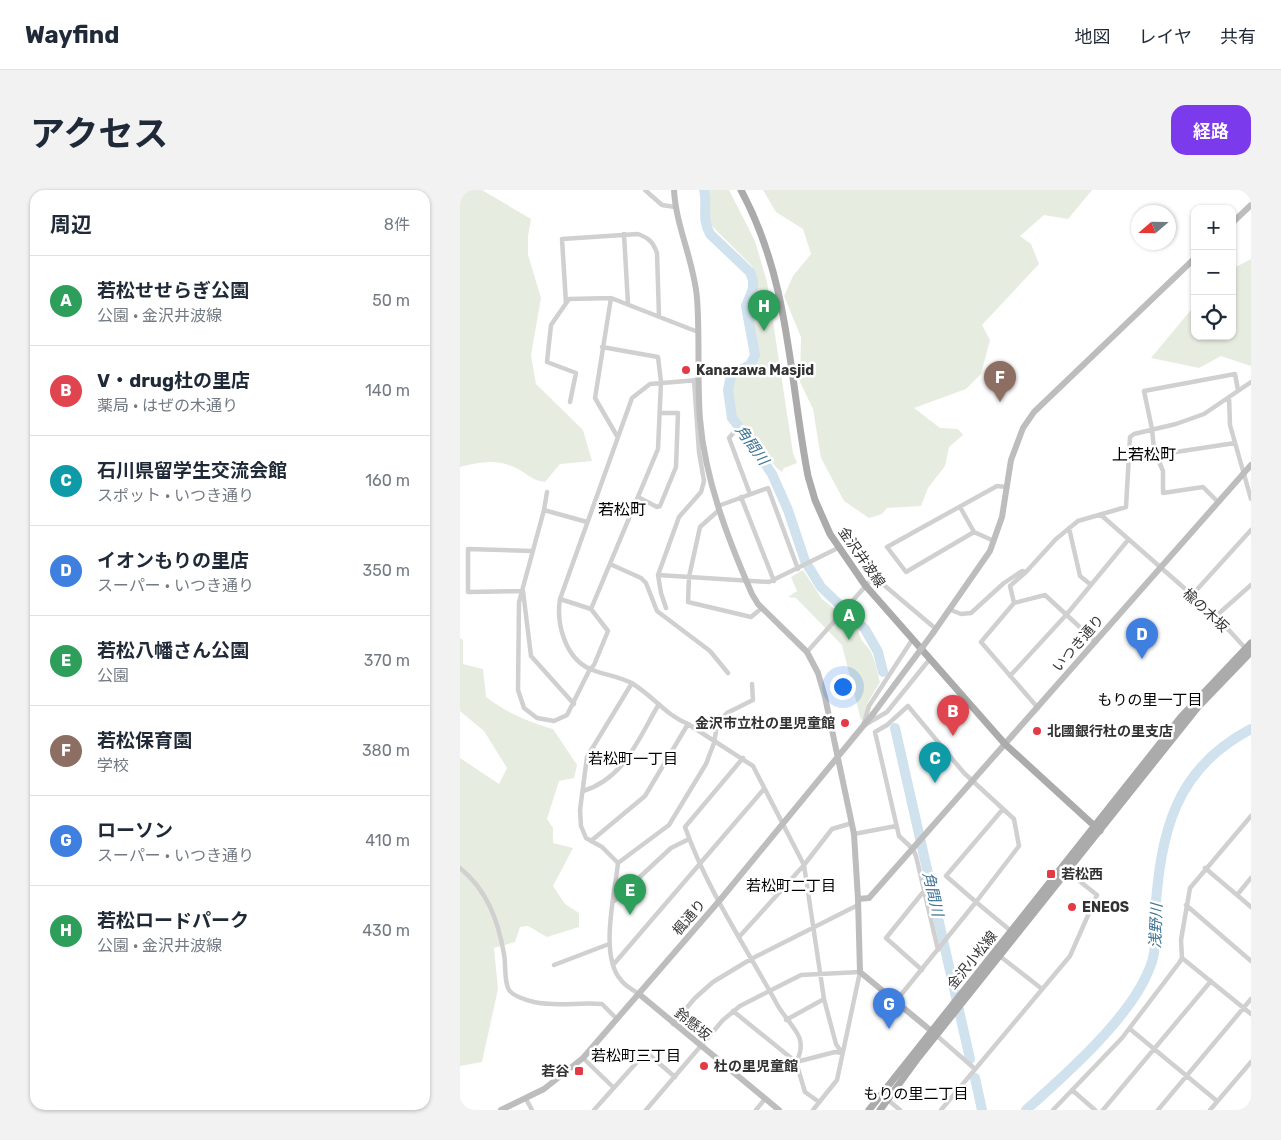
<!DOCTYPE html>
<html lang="ja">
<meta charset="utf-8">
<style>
:root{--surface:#fff;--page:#f2f2f3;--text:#1f2937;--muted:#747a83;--line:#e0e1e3;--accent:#7c3aed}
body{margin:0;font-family:Rubik,"Noto Sans JP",sans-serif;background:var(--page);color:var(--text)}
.controls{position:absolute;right:15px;top:15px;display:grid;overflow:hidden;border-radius:10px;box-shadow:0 1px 4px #0004}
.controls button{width:45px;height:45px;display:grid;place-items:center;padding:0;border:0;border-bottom:1px solid var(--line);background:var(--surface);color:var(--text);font:25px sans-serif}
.compass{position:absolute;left:671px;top:15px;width:45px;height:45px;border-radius:50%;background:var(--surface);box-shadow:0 1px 4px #0004;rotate:250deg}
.you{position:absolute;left:382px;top:496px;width:18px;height:18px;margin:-12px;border:4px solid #fff;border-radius:50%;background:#1a73e8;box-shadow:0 0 0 8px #1a73e833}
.badge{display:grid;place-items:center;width:32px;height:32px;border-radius:50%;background:var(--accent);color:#fff;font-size:16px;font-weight:700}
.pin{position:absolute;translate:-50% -41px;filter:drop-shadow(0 1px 2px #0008)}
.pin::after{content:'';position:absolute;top:26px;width:18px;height:15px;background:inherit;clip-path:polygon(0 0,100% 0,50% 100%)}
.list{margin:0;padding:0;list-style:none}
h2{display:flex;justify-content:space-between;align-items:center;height:65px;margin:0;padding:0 20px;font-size:21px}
h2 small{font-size:16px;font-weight:400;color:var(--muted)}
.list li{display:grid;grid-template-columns:32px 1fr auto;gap:15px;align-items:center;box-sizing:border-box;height:90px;padding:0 20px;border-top:1px solid var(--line)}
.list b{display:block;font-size:19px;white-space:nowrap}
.list p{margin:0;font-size:16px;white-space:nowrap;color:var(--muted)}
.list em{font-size:16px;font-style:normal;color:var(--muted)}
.icon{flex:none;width:28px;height:28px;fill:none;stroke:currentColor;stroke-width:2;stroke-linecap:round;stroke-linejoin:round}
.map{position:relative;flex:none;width:791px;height:920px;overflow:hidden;border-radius:15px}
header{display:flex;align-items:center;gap:30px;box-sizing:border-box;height:70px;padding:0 25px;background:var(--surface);border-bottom:1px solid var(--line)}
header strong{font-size:24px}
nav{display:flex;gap:28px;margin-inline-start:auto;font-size:18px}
.intro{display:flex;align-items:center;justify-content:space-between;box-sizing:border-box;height:120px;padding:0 30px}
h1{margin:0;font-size:35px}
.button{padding:12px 22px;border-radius:15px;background:var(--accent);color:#fff;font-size:18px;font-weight:700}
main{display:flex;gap:30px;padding:0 30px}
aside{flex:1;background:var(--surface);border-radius:15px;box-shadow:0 1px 4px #0004}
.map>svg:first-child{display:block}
.green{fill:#e6ecdf}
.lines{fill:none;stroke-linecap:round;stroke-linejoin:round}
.river{stroke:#cfe2ee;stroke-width:10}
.street{stroke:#d0d0d0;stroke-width:4.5}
.secondary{stroke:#bdbdbd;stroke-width:6}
.primary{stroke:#ababab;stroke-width:7}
.secondary-bridge{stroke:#bdbdbd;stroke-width:6}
.poi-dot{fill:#e63946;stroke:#fff;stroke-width:2}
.labels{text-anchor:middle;stroke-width:5;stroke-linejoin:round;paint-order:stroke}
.poi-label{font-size:14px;font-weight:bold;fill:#333;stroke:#fff;text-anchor:start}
.street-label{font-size:14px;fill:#333;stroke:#fff}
.water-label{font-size:15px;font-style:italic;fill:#3f7597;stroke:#fff}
.neighbourhood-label{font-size:15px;fill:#000;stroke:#fff}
.quarter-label{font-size:16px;fill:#000;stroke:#fff}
</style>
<header>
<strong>Wayfind</strong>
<nav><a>地図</a><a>レイヤ</a><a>共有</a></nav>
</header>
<div class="intro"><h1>アクセス</h1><a class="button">経路</a></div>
<main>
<aside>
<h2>周辺<small>8件</small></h2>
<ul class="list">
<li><span class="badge" style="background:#2e9e5b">A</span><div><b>若松せせらぎ公園</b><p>公園 · 金沢井波線</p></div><em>50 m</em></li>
<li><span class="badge" style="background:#e0444e">B</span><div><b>V・drug杜の里店</b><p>薬局 · はぜの木通り</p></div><em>140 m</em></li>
<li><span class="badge" style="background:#0f9aa8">C</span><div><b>石川県留学生交流会館</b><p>スポット · いつき通り</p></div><em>160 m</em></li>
<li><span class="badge" style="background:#3f7fe0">D</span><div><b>イオンもりの里店</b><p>スーパー · いつき通り</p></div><em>350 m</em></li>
<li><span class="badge" style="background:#2e9e5b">E</span><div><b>若松八幡さん公園</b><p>公園</p></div><em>370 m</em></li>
<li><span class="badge" style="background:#8d6e63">F</span><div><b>若松保育園</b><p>学校</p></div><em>380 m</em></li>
<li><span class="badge" style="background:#3f7fe0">G</span><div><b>ローソン</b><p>スーパー · いつき通り</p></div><em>410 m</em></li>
<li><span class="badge" style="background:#2e9e5b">H</span><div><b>若松ロードパーク</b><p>公園 · 金沢井波線</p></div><em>430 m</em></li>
</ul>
</aside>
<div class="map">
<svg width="791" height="920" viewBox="0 0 791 920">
<rect width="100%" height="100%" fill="#fff"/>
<path class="green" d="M0 0H22L71 29 68 46V65L81 108 71 165 76 194 123 240 132 271 100 274 85 292C70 290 67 283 54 277 35 269 19 272 0 277Z
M249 0H269L295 51 307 92 333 263 337 273 324 278 322 282C310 274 305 260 295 248 290 242 281 240 276 235 266 223 267 198 271 185L290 175 295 165 290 118 298 98 297 88 292 76 250 34Z
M303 0H632L608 29 584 25 560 46 571 54 579 74 522 135 530 150 521 184 506 199 454 218 480 238 498 239 503 245 489 257 485 276 468 298 461 316 427 318 422 324 409 328 384 311 361 268 353 219 340 192 341 147 324 106 333 86 351 64 343 39 316 22Z
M791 69V176L761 166 739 178 691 168 735 115V146H772V79Z
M343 380 362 409 398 438C399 449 403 451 409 459 415 467 417 482 420 492L407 514 405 526 401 530 382 455 336 408 328 407 337 401 331 387Z
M0 448 3 450V474L23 479 26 507C47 523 68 532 93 539L117 575 114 588 99 591 87 629 93 638V653L113 658 93 696 105 714 119 723V737L87 747 68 736 60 737 55 752 34 758 38 799 22 872 0 876V568L39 594 47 578 24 541 0 521Z"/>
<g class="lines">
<path class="river" d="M244 0C248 16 241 28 250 44L290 82 293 90V99L286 116 295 165 290 175 271 185 268 200 272 228 290 251 312 284 328 320 345 371 361 397 405 439 418 462 423 482
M435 538 510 869
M515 888 522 920
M566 920C604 886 668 830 688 782 699 758 693 748 695 723 701 643 714 579 791 539"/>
<path class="street" d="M185 0 202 15 215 17
M164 44 168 114
M151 108 135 208 157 246
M106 113 102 49 178 44C189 48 193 52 197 63L199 126
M238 190 190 194 172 208 100 409C96 433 105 468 130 479 143 485 160 486 173 494 193 506 207 526 228 534L293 576 344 675 364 809 376 854 382 863
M769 207 770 235 791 309
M110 212 116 183 87 172 91 135 109 109 151 108 238 142
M275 241 269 248 290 304
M696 265 775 253
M87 302 84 320 59 412 58 500 64 518 77 528 94 531 107 525 130 479 134 475 148 441 131 419
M178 307 197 317 200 316 216 277 218 223H200
M281 307 314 391
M758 312 743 297 703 303V281L694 260 692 239 684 201 775 184 778 200
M258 316 308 298 338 379
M500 317 514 342 534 351
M84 320 127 332
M259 320 240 337 229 387 228 412 291 427 302 418
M641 325 756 426 787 460
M609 338 620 386 630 394
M514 342 446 382 427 357 537 296 546 297
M150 374 181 388 186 393 197 421 250 461 268 483
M198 385 309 392 378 358
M63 401 8 402V359L72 361
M63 401 71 466 114 514
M732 405 791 340
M100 409 131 419
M554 413 550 396 566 382
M206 418 201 403 198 385 219 327 241 302 244 291 239 262 234 190
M131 419 198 259 201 192 198 167 142 157
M491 420 501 424 511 423 544 393 562 381 566 382 596 349 618 331 666 317 670 247 674 244 716 234 744 224 791 192
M756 426 791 395
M452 450 409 516 403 536 427 522 469 470
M347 462 411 390H418L476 439
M550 486 607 424 668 350
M172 493 127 567 120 620 121 636 126 648 142 657 158 673C155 703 139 766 161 790 165 796 173 800 179 804
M578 518 521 452 554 413 585 405 636 452
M283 568 225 637C247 700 286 757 318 816 323 825 339 842 340 850 342 858 340 865 336 872
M123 601C165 588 178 549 199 514
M394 644 436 636
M131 651 185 606 228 534
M158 673 209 635 246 574 254 553 257 535 267 523 293 510 292 494
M0 678C27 700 38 730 44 764 46 775 44 788 48 798 51 806 66 810 74 812 96 817 119 812 142 814L157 829
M745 678 777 705
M791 688 777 705 791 717
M154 711 211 658 229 649
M726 715 791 771
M279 747 344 675 372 639 392 633
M478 760 456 666 453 659 439 646 415 542 427 535 448 516 504 583 554 629 559 656 516 712 551 741
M541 767 582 799
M722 768 791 824
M94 775 149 754
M153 775 304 599
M462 780 426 748 464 701
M436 811 516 712 486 686 543 619
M273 821 336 872 345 902 359 912
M326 830 364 809
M213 834 235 808 253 792 291 769 398 715
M670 839 757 911
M476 845 515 879
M123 868 154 898
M336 872 375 862 382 863
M612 900 635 920
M66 909 72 920
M428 910 440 920
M134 920 186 862 215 887
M186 920 263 830 280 816 341 785 400 782 377 890 353 920
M296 920 305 909
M481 920 610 766 637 705 608 682
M593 920 662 848 719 773 722 768 721 750 730 698 791 626
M643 920 751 791
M698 920 791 809
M750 920 791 872"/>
<path class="secondary" d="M214 0C216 37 234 71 237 108 240 148 237 189 240 229 245 290 268 349 292 404L298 414 347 462 358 483 365 507 394 644 398 709
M772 33 791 15
M473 443 530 361 542 327 551 270 563 238 574 222 735 68
M179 804 319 920
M475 844 400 782 398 709 409 708 791 275
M41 920 84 899 123 868 260 710 413 524"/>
<path class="primary" d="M281 0C330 91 329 187 348 286L355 310 370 344 405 395 545 554 640 641
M409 920 721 527 791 453
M420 920 458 868 738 517 791 462"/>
<path class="secondary-bridge" d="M413 524 473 443"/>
</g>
<g class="poi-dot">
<circle cx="226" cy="180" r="5"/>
<circle cx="385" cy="533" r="5"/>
<circle cx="577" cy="541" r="5"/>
<rect x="586" y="679" width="10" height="10" rx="2.5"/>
<circle cx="612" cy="717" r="5"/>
<circle cx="244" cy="876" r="5"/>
<rect x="114" y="876" width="10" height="10" rx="2.5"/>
</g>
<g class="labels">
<g class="poi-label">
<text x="236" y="185">Kanazawa Masjid</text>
<text x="375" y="538" text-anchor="end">金沢市立杜の里児童館</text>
<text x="587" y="546">北國銀行杜の里支店</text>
<text x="601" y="689">若松西</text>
<text x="622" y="722">ENEOS</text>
<text x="254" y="881">杜の里児童館</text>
<text x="109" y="886" text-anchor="end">若谷</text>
</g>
<g class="street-label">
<text transform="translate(402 367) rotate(55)" y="5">金沢井波線</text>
<text transform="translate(746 420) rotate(43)" y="5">楡の木坂</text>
<text transform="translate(618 453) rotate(-49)" y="5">いつき通り</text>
<text transform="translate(229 727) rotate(-49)" y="5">楓通り</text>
<text transform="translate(512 770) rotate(-51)" y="5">金沢小松線</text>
<text transform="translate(233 834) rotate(39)" y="5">鈴懸坂</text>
</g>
<g class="water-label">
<text transform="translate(292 255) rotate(54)" y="5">角間川</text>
<text transform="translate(473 704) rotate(77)" y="5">角間川</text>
<text transform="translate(696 736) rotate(-88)" y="5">浅野川</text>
</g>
<g class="neighbourhood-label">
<text x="690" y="515">もりの里一丁目</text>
<text x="173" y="574">若松町一丁目</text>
<text x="331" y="701">若松町二丁目</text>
<text x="176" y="871">若松町三丁目</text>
<text x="456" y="909">もりの里二丁目</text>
</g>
<g class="quarter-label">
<text x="684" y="270">上若松町</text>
<text x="162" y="325">若松町</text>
</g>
</g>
</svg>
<div class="controls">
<button>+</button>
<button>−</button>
<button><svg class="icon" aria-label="locate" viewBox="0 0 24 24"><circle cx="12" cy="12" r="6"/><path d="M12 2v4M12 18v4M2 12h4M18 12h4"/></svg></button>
</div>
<svg class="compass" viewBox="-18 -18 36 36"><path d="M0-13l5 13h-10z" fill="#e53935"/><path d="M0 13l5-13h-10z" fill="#747a83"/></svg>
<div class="you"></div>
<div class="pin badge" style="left:389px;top:450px;background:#2e9e5b">A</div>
<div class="pin badge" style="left:493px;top:546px;background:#e0444e">B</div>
<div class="pin badge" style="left:475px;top:593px;background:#0f9aa8">C</div>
<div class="pin badge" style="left:682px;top:469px;background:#3f7fe0">D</div>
<div class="pin badge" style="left:170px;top:725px;background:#2e9e5b">E</div>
<div class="pin badge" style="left:540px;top:212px;background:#8d6e63">F</div>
<div class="pin badge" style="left:429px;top:839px;background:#3f7fe0">G</div>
<div class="pin badge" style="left:304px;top:141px;background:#2e9e5b">H</div>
</div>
</main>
